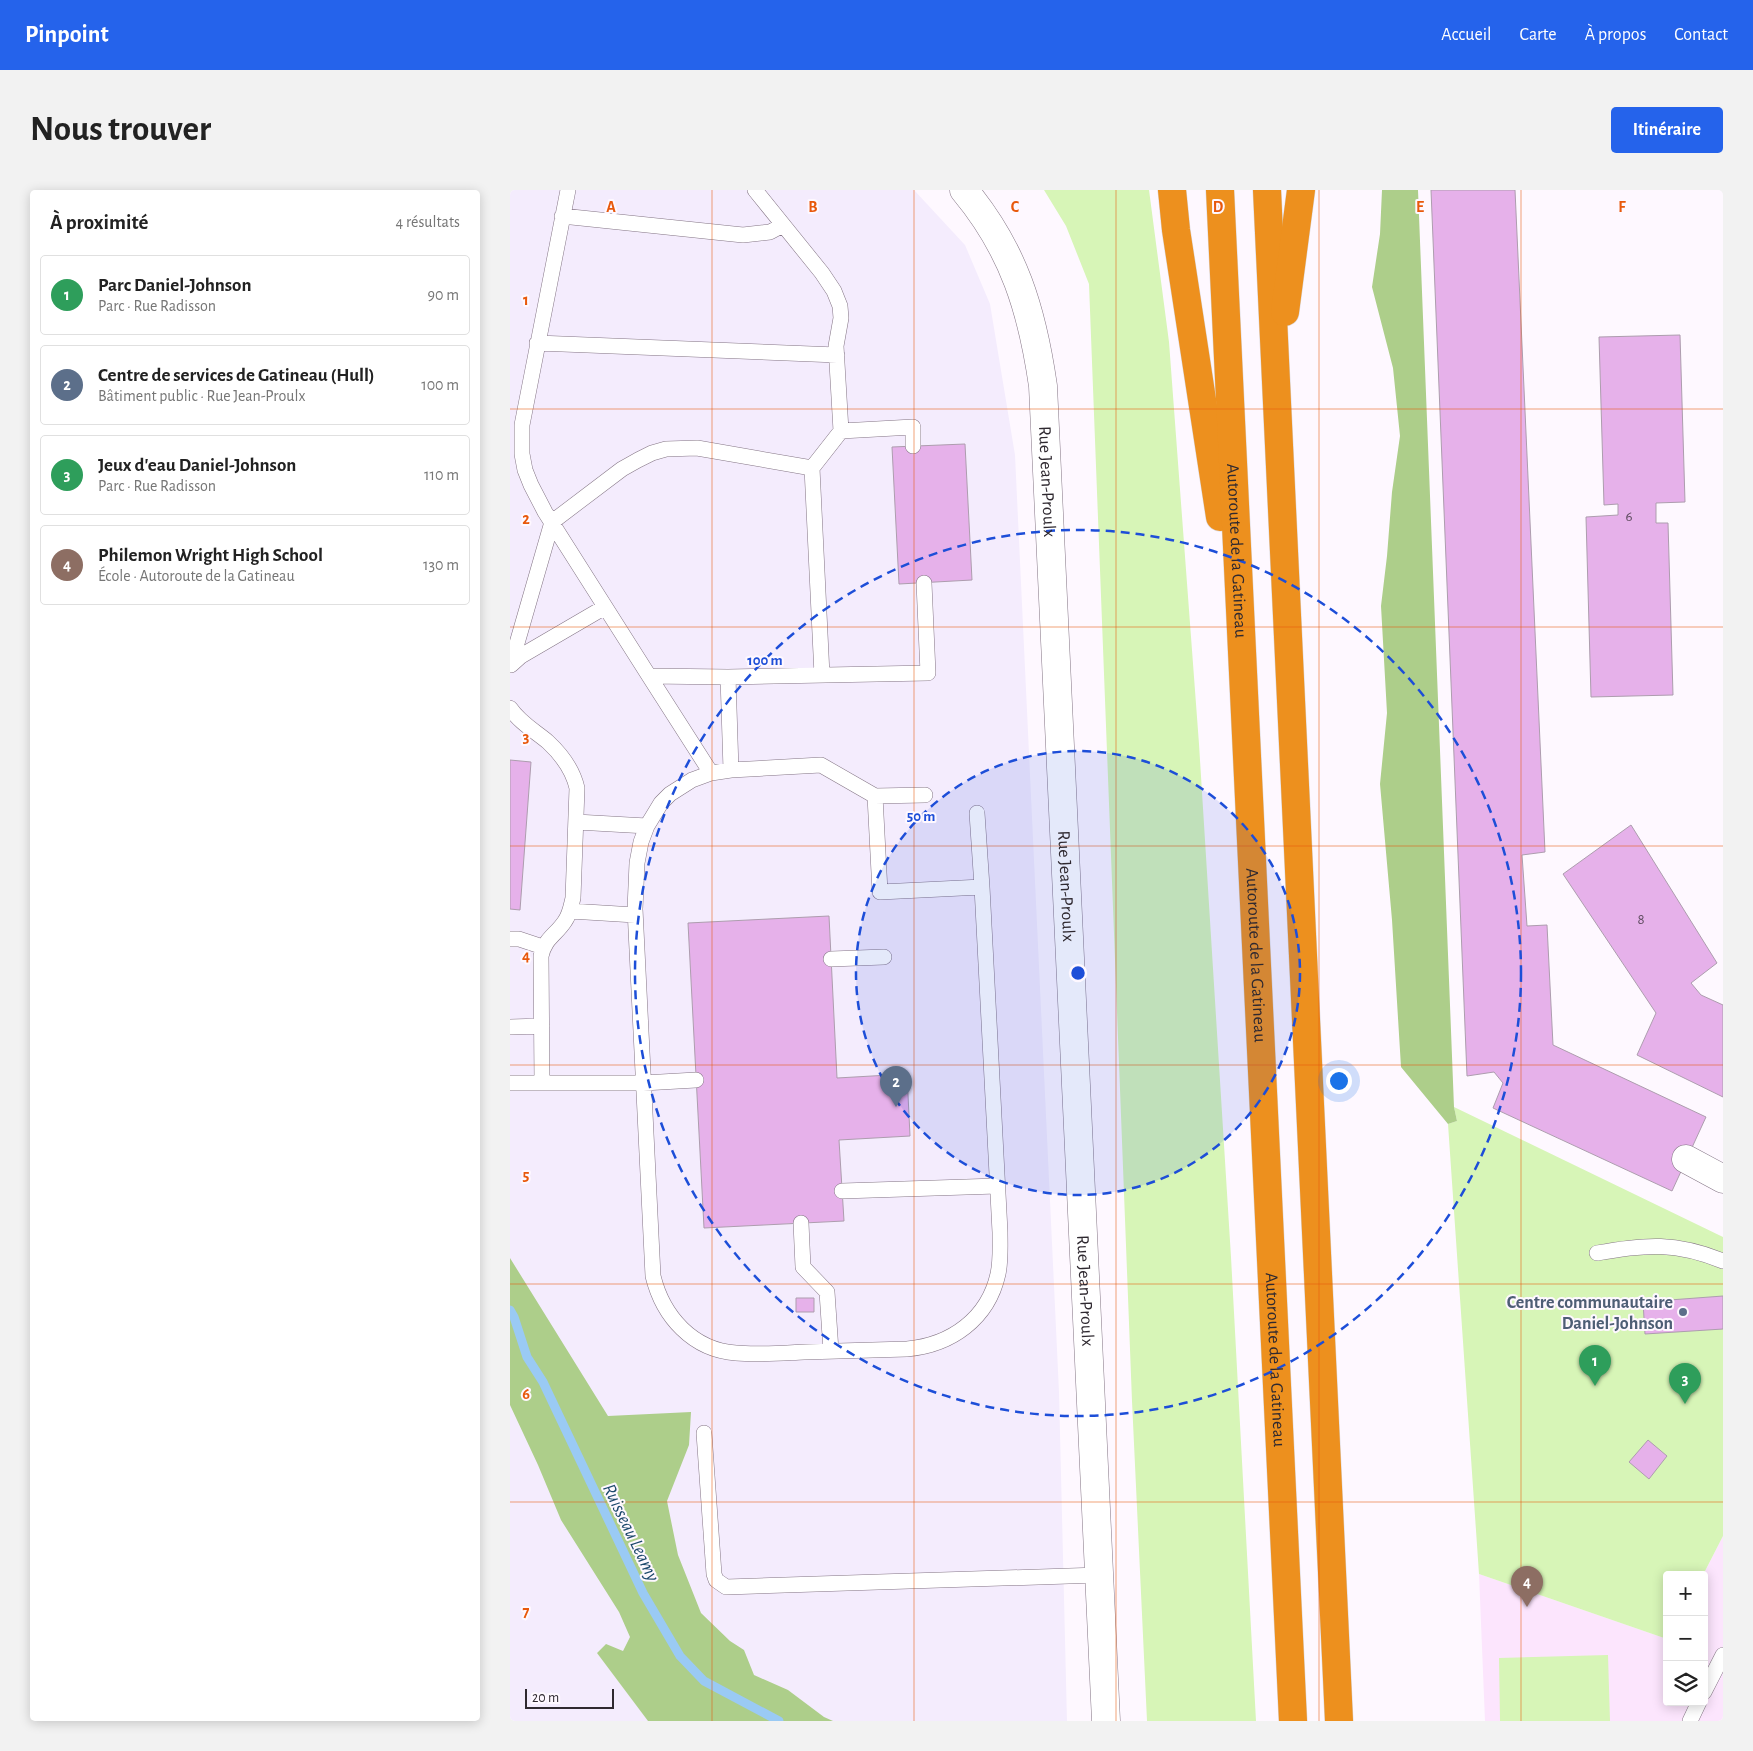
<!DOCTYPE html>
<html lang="fr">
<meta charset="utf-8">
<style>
:root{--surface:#fff;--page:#f2f2f2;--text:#222;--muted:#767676;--line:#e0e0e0;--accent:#2563eb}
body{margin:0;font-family:"Alegreya Sans",sans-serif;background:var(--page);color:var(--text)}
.controls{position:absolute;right:15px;bottom:15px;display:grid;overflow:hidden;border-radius:5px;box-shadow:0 2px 12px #0003}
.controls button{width:45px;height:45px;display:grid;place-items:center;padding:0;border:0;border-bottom:1px solid var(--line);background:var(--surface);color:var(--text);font:25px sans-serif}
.scale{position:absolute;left:15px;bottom:12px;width:89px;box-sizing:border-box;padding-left:5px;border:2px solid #2f2930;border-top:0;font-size:14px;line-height:18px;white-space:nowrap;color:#2f2930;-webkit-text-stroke:4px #fef8ff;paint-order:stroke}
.you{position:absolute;left:828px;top:890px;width:18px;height:18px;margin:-12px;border:4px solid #fff;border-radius:50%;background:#1a73e8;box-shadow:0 0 0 8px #1a73e833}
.badge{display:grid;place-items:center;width:32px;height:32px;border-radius:50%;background:var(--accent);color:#fff;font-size:16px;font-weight:700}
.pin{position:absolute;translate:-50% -41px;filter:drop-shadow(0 1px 2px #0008)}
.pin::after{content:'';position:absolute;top:26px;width:18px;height:15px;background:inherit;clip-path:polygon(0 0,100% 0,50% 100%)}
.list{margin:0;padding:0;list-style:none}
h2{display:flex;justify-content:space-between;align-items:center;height:65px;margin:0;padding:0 20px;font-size:21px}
h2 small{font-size:16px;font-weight:400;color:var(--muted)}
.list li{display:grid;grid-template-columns:32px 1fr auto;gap:15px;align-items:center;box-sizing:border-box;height:80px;margin:0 10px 10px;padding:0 10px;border:1px solid var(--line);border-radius:5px}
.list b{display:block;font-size:19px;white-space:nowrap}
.list p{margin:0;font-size:16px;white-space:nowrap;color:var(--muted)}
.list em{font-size:16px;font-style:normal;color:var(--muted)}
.icon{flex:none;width:28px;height:28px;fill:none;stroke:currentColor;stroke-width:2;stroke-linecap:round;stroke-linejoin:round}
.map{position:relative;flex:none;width:1213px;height:1531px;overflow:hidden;border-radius:5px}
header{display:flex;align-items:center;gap:30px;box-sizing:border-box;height:70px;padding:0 25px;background:var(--accent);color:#fff}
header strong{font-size:24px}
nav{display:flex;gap:28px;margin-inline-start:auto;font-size:18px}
.intro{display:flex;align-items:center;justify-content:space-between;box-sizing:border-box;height:120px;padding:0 30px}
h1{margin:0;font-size:35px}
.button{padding:12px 22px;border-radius:5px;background:var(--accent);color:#fff;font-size:18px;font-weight:700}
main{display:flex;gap:30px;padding:0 30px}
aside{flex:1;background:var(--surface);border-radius:5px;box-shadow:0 2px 12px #0003}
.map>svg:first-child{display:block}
.built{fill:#fce5fd}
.industrial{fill:#f4ecfd}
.green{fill:#d7f5b7}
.forest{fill:#adce8a}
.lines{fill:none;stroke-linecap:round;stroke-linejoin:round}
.stream{stroke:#9acaf4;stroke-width:9}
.building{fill:#e6b1ea;stroke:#ad9dae}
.lane-casing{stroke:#847585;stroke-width:16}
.street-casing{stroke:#847585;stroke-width:29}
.secondary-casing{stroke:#847585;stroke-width:29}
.highway-casing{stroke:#dad8da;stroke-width:29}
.lane{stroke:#fff;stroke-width:15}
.street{stroke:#fff;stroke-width:28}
.secondary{stroke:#fff;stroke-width:28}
.highway{stroke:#ed901e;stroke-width:28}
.grid{fill:none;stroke:#e8590c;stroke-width:1;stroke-opacity:0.55}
.ring{fill:none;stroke:#1d4ed8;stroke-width:2.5;stroke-dasharray:9 6}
.service-dot{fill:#5c6f8a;stroke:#fef8ff;stroke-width:2}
.labels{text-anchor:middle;stroke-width:4;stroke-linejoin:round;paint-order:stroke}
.number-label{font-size:15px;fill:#5d4b5e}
.street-label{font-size:18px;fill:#2f2930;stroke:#fef8ff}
.service-label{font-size:18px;font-weight:bold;fill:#4e5e75;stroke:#fef8ff;text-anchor:end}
.water-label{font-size:19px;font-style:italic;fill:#1d496c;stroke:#fef8ff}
.grid-label{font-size:16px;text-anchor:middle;font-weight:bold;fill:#e8590c;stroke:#fef8ff;stroke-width:4;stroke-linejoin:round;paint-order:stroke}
.centre{fill:#1d4ed8;stroke:#fef8ff;stroke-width:2.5}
.ring-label{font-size:15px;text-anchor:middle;font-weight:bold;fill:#1d4ed8;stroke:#fef8ff;stroke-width:4;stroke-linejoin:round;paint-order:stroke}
</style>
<header>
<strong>Pinpoint</strong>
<nav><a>Accueil</a><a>Carte</a><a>À propos</a><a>Contact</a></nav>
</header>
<div class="intro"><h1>Nous trouver</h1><a class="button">Itinéraire</a></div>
<main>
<aside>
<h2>À proximité<small>4 résultats</small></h2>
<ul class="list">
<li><span class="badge" style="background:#2e9e5b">1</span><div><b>Parc Daniel-Johnson</b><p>Parc · Rue Radisson</p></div><em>90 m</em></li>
<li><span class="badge" style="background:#5c6f8a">2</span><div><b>Centre de services de Gatineau (Hull)</b><p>Bâtiment public · Rue Jean-Proulx</p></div><em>100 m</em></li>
<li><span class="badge" style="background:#2e9e5b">3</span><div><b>Jeux d'eau Daniel-Johnson</b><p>Parc · Rue Radisson</p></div><em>110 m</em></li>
<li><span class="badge" style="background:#8d6e63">4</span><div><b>Philemon Wright High School</b><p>École · Autoroute de la Gatineau</p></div><em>130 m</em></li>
</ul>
</aside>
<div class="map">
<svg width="1213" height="1531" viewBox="0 0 1213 1531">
<rect width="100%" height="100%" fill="#fef8ff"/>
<path class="built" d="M1213 1346V1531H975L969 1384 1157 1449V1512H1194L1193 1385Z"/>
<path class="industrial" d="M0 0H404L455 55 480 114 505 265 549 1202 557 1531H0Z"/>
<path class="green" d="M534 0H639L659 152 689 554 721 1067 746 1531H637L622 1211 579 94 556 36Z
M944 917 1213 1047V1346L1193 1385H1157V1449L969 1384 938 934 947 931Z
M1098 1465 1100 1531H990L989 1468Z"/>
<path class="forest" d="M872 0H908L944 917 947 931 938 934 891 877 882 730 870 594 877 523 871 416 877 366 882 302 890 246 883 178 862 97 870 44Z
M0 1068 98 1226 181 1222 179 1255 157 1311 168 1365 191 1423 220 1451 234 1460 244 1485 278 1500 314 1527 323 1531H138L87 1463 96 1454 113 1461 120 1447 109 1422 51 1330 28 1275 0 1215Z"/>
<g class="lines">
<path class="stream" d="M0 1120 4 1127 17 1167 33 1192 133 1403 170 1466 194 1491 269 1531"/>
</g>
<path class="building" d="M921 0H1005L1035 662 1012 665 1017 736 1037 735 1043 855 1196 927 1162 1001 983 918 993 893 984 882 957 886Z
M1170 145 1175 312 1146 313V333H1158L1163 505 1081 507 1076 327 1108 325V314L1094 315 1089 147Z
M455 254 462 390 389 394 382 257Z
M0 570 21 572 10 720 0 719Z
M1121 635 1207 773 1181 793 1191 805 1213 815V907L1127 865 1146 823 1053 684Z
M319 726 327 888 397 884 400 946 329 950 334 1031 194 1038 178 733Z
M1213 1106V1139L1135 1144 1133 1112Z
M286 1108H304V1122H286Z
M1138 1250 1157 1266 1139 1289 1119 1272Z"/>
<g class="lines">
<defs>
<path id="lane" d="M58 0 12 235V264L15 280 21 295 35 322 139 486 218 487
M245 0 312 83 324 101 330 116 331 128 326 156 331 241
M52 26 233 45 260 42 273 35
M27 153 327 165
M1 474 42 332 112 279 128 270 142 263 156 259 187 258 302 278
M1 475 11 466 95 417
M312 485 302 278 331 241 403 237V256
M139 486 201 583
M0 518C10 533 25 541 38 552 52 565 63 581 67 598L63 708C61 716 60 724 55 731 46 745 35 748 31 766L32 893
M221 580 218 487 418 483 414 393
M365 606 370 702 472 697 490 1042C490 1056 491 1070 488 1084 478 1129 441 1155 397 1159 363 1160 328 1161 294 1162 272 1163 248 1165 226 1163 183 1160 153 1127 143 1086L125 719 127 673 131 652 137 636 151 613 160 604 182 590 201 583 221 580 311 575 365 606 415 605
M467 623 472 697
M66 632 137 636
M60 721 125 725
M0 749H9L33 757
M321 769 374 767
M0 837 32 836
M0 893H133L186 890
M332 1001 487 996
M291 1033 293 1077 317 1102 321 1161
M1087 1063C1136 1054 1166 1052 1213 1071
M194 1243 204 1384 206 1390 216 1397 589 1385
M1194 1502 1213 1465
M1180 1531 1189 1512"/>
<path id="street" d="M1176 969 1213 989"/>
<g id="secondary">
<path id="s1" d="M454 0C504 60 522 120 533 196L596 1531"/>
</g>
<g id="highway">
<path d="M662 0 666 40 710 327"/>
<path id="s2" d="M710 0 783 1531"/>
<path d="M757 0 829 1531"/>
<path d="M775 122 791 0"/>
</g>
</defs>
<use href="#lane" class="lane-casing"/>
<use href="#street" class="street-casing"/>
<use href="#secondary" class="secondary-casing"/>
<use href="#highway" class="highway-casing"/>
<use href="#lane" class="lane"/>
<use href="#street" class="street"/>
<use href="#secondary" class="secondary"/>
<use href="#highway" class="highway"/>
</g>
<path class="grid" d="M202 0V1531M404 0V1531M606 0V1531M809 0V1531M1011 0V1531M0 219H1213M0 437H1213M0 656H1213M0 875H1213M0 1094H1213M0 1312H1213"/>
<circle cx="568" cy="783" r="222" fill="#1d4ed8" fill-opacity=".12"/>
<g class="ring">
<circle cx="568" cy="783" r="222"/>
<circle cx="568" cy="783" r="443"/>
</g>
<circle class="service-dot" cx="1173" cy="1122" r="5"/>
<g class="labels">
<g class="number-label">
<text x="1119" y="331">6</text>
<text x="1131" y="734">8</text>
</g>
<g class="street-label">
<text dy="6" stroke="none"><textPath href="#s1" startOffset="310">Rue Jean-Proulx</textPath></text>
<text dy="6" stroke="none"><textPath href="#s2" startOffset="361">Autoroute de la Gatineau</textPath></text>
<text dy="6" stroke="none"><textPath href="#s1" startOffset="715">Rue Jean-Proulx</textPath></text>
<text dy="6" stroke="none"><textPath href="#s2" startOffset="766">Autoroute de la Gatineau</textPath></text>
<text dy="6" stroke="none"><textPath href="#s1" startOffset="1120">Rue Jean-Proulx</textPath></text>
<text dy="6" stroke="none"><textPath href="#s2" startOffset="1171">Autoroute de la Gatineau</textPath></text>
</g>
<g class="service-label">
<text x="1163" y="1118">Centre communautaire<tspan x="1163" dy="21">Daniel-Johnson</tspan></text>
</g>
<g class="water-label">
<text transform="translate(122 1342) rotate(64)" y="7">Ruisseau Leamy</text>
</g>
</g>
<g class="grid-label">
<text x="101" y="22">A</text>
<text x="303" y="22">B</text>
<text x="505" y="22">C</text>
<text x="708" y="22">D</text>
<text x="910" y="22">E</text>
<text x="1112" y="22">F</text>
<text x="16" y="115">1</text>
<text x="16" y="334">2</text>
<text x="16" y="552">3</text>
<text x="16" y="771">4</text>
<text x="16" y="990">5</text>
<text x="16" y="1209">6</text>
<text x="16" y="1427">7</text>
</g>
<circle cx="568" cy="783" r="8" class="centre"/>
<g class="ring-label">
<text x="255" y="475">100 m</text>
<text x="411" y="631">50 m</text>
</g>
</svg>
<div class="controls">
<button>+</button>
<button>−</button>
<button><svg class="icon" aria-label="layers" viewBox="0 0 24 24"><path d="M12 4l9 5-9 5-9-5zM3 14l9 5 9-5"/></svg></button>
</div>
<div class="scale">20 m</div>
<div class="you"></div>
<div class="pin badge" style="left:1085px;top:1196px;background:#2e9e5b">1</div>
<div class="pin badge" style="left:386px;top:917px;background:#5c6f8a">2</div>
<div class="pin badge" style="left:1175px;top:1214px;background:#2e9e5b">3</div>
<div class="pin badge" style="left:1017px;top:1417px;background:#8d6e63">4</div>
</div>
</main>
